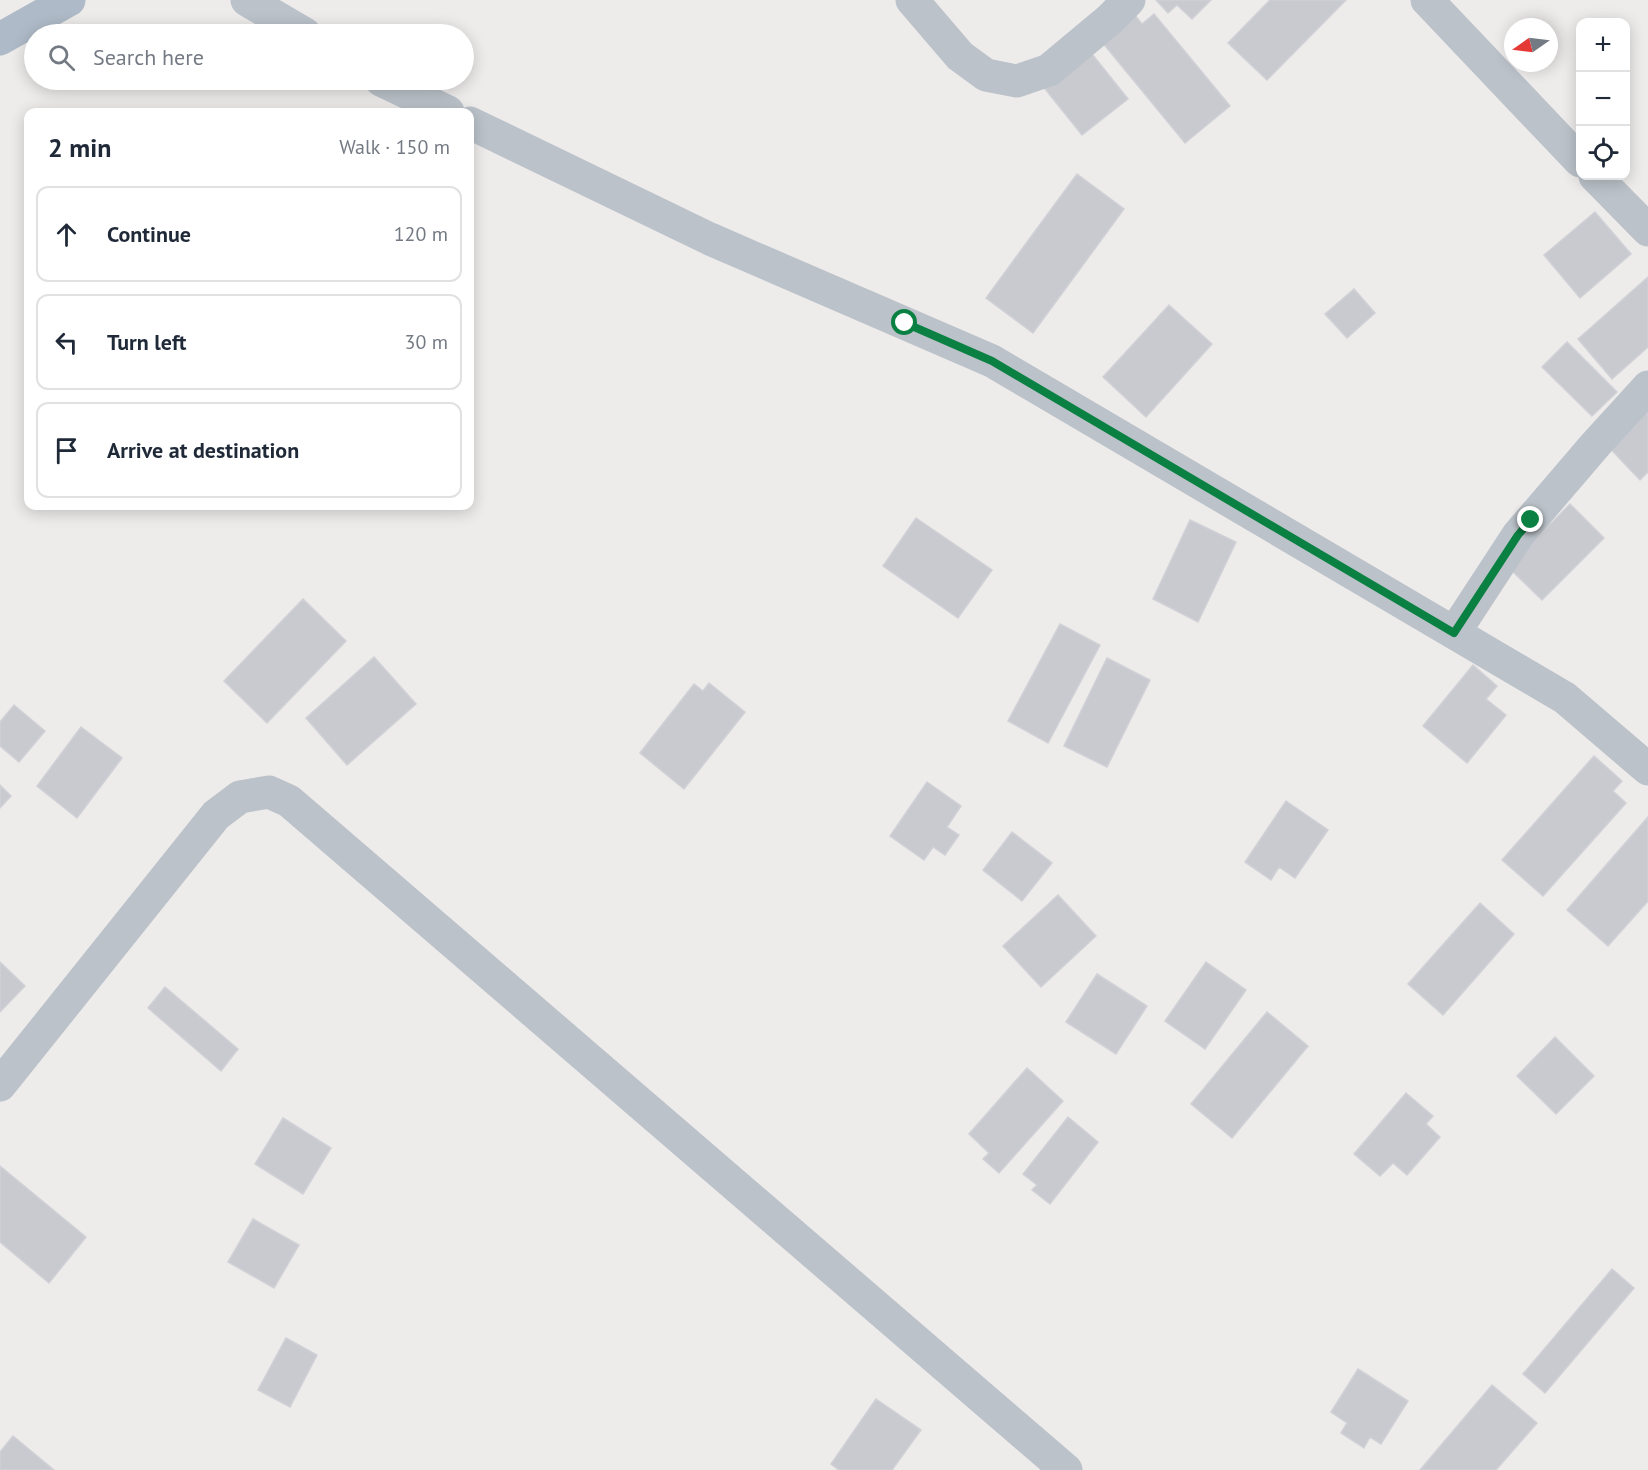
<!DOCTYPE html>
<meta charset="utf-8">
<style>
:root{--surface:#fff;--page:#f6f6f7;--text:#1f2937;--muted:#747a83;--line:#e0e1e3}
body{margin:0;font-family:"PT Sans",sans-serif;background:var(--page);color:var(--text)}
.controls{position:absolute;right:18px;top:18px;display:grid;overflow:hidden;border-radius:12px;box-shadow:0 3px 15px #0003}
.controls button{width:54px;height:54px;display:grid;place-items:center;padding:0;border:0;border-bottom:2px solid var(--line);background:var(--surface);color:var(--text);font:30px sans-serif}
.compass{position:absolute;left:1504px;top:18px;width:54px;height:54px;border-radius:50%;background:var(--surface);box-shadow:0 3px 15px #0003;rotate:256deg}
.stop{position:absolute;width:18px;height:18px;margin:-14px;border:4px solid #0b8043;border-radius:50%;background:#fff}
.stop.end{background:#0b8043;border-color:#fff;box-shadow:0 2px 6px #0008}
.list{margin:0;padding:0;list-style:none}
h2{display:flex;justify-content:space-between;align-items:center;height:78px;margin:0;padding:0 24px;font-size:26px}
h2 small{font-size:20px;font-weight:400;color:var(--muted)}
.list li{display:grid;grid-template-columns:39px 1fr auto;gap:18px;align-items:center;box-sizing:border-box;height:96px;margin:0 12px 12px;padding:0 12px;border:2px solid var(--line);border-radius:12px}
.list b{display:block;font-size:22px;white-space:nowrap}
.list em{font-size:20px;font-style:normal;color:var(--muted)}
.icon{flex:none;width:33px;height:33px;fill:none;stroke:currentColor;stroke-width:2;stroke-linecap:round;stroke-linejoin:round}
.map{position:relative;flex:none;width:1648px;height:1470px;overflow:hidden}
.search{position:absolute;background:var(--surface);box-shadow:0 3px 15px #0003;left:24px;top:24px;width:450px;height:66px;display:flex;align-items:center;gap:15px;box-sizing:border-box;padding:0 21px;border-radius:33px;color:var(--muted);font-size:22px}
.panel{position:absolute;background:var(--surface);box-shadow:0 3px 15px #0003;left:24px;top:108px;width:450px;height:402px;border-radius:12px}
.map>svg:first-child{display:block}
.building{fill:#c9cad0;stroke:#d0d1d6;stroke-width:1.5}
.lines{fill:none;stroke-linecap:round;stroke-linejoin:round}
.minor{stroke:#bbc2c9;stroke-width:33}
.major{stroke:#aebac7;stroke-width:33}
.route{stroke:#0b8043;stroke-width:8}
</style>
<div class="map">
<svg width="1648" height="1470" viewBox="0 0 1648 1470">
<rect width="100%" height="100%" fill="#eeebeb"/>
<path class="building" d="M1156 0H1211L1192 19 1177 5 1168 13Z
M1270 0H1346L1267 80 1228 43Z
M1154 14 1230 106 1185 143 1102 42 1135 15 1142 24Z
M1088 49 1128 99 1082 135 1042 85Z
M1077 174 1124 209 1033 333 986 298Z
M1595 212 1631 254 1580 298 1544 255Z
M1648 277V347L1612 379 1578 339Z
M1354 289 1375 313 1347 338 1325 314Z
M1169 305 1212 344 1146 417 1103 377Z
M1567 342 1617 392 1592 416 1542 367Z
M1648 395V472L1640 480 1602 440Z
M1570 504 1604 538 1542 600 1508 567Z
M916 518 992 570 958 618 883 566Z
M1190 520 1236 542 1198 622 1153 599Z
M303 599 346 641 267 723 224 681Z
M1060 624 1100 645 1048 743 1008 721Z
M374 657 416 704 347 765 306 718Z
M1107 658 1150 680 1107 767 1064 746Z
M1473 665 1497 686 1486 699 1506 715 1467 763 1423 726Z
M709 683 745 712 684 789 640 753 694 684 703 691Z
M14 705 45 731 19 762 0 746V722Z
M81 727 122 758 77 818 37 786Z
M1594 756 1622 781 1613 791 1626 803 1543 896 1502 860Z
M927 782 961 806 947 827 959 835 945 855 933 847 924 860 890 836Z
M0 785 11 796 0 808Z
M1286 801 1328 830 1295 878 1279 867 1271 880 1245 862Z
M1648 817V901L1608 946 1567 910Z
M1012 832 1052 863 1022 901 983 870Z
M1058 895 1096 936 1041 987 1003 946Z
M1480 903 1514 934 1443 1015 1408 984Z
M0 962 25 986 0 1012Z
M1206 962 1246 990 1205 1049 1165 1021Z
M1097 974 1147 1006 1116 1054 1066 1022Z
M165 987 238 1049 221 1071 148 1008Z
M1267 1012 1308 1046 1232 1138 1191 1104Z
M1555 1037 1594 1076 1556 1114 1517 1076Z
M1027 1068 1063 1101 999 1173 983 1159 989 1153 969 1134Z
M1406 1093 1433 1116 1426 1124 1440 1137 1407 1175 1393 1163 1380 1176 1354 1154Z
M1068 1117 1098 1142 1050 1204 1032 1190 1037 1185 1023 1174Z
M283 1118 331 1148 303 1194 255 1164Z
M0 1166 86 1237 49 1283 0 1242Z
M253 1219 299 1245 274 1288 228 1262Z
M1612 1269 1634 1288 1545 1393 1523 1374Z
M286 1338 317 1355 290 1407 258 1390Z
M1358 1369 1408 1401 1381 1444 1370 1437 1364 1448 1341 1433 1347 1423 1331 1412Z
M1492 1385 1537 1423 1496 1470H1420Z
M876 1399 921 1430 892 1470H839L831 1464Z
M13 1436 54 1470H0V1452Z"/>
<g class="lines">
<path class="minor" d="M247 0 305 34
M912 0 960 56 986 75 1017 81 1049 70 1109 20 1129 0
M1427 0 1580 161
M381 80 448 112
M470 123 710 239 992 361 1565 698 1648 769
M1595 176 1648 230
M1454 633 1518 535 1596 444 1648 387
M0 1085 216 815 240 797 269 792 289 801 1066 1470"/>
<path class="major" d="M0 39 69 0"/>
</g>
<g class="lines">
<path class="route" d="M905 323 992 361 1454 633 1518 535 1531 520"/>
</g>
</svg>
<div class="controls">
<button>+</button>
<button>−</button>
<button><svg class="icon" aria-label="locate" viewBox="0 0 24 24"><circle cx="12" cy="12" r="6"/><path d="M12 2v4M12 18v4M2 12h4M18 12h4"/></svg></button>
</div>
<svg class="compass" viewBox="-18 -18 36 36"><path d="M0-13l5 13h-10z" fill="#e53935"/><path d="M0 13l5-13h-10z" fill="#747a83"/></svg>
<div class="stop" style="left:905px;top:323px"></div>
<div class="stop end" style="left:1531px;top:520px"></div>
<div class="search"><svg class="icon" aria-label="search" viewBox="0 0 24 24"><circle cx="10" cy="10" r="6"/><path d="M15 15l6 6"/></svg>Search here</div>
<section class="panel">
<h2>2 min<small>Walk · 150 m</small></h2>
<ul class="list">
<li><svg class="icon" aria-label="ahead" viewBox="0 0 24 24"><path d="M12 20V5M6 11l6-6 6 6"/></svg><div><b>Continue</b></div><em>120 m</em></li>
<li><svg class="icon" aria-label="left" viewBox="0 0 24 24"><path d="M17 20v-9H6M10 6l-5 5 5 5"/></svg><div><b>Turn left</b></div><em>30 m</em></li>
<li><svg class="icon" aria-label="arrive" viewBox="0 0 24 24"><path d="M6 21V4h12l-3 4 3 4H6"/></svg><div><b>Arrive at destination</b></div></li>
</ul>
</section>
</div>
